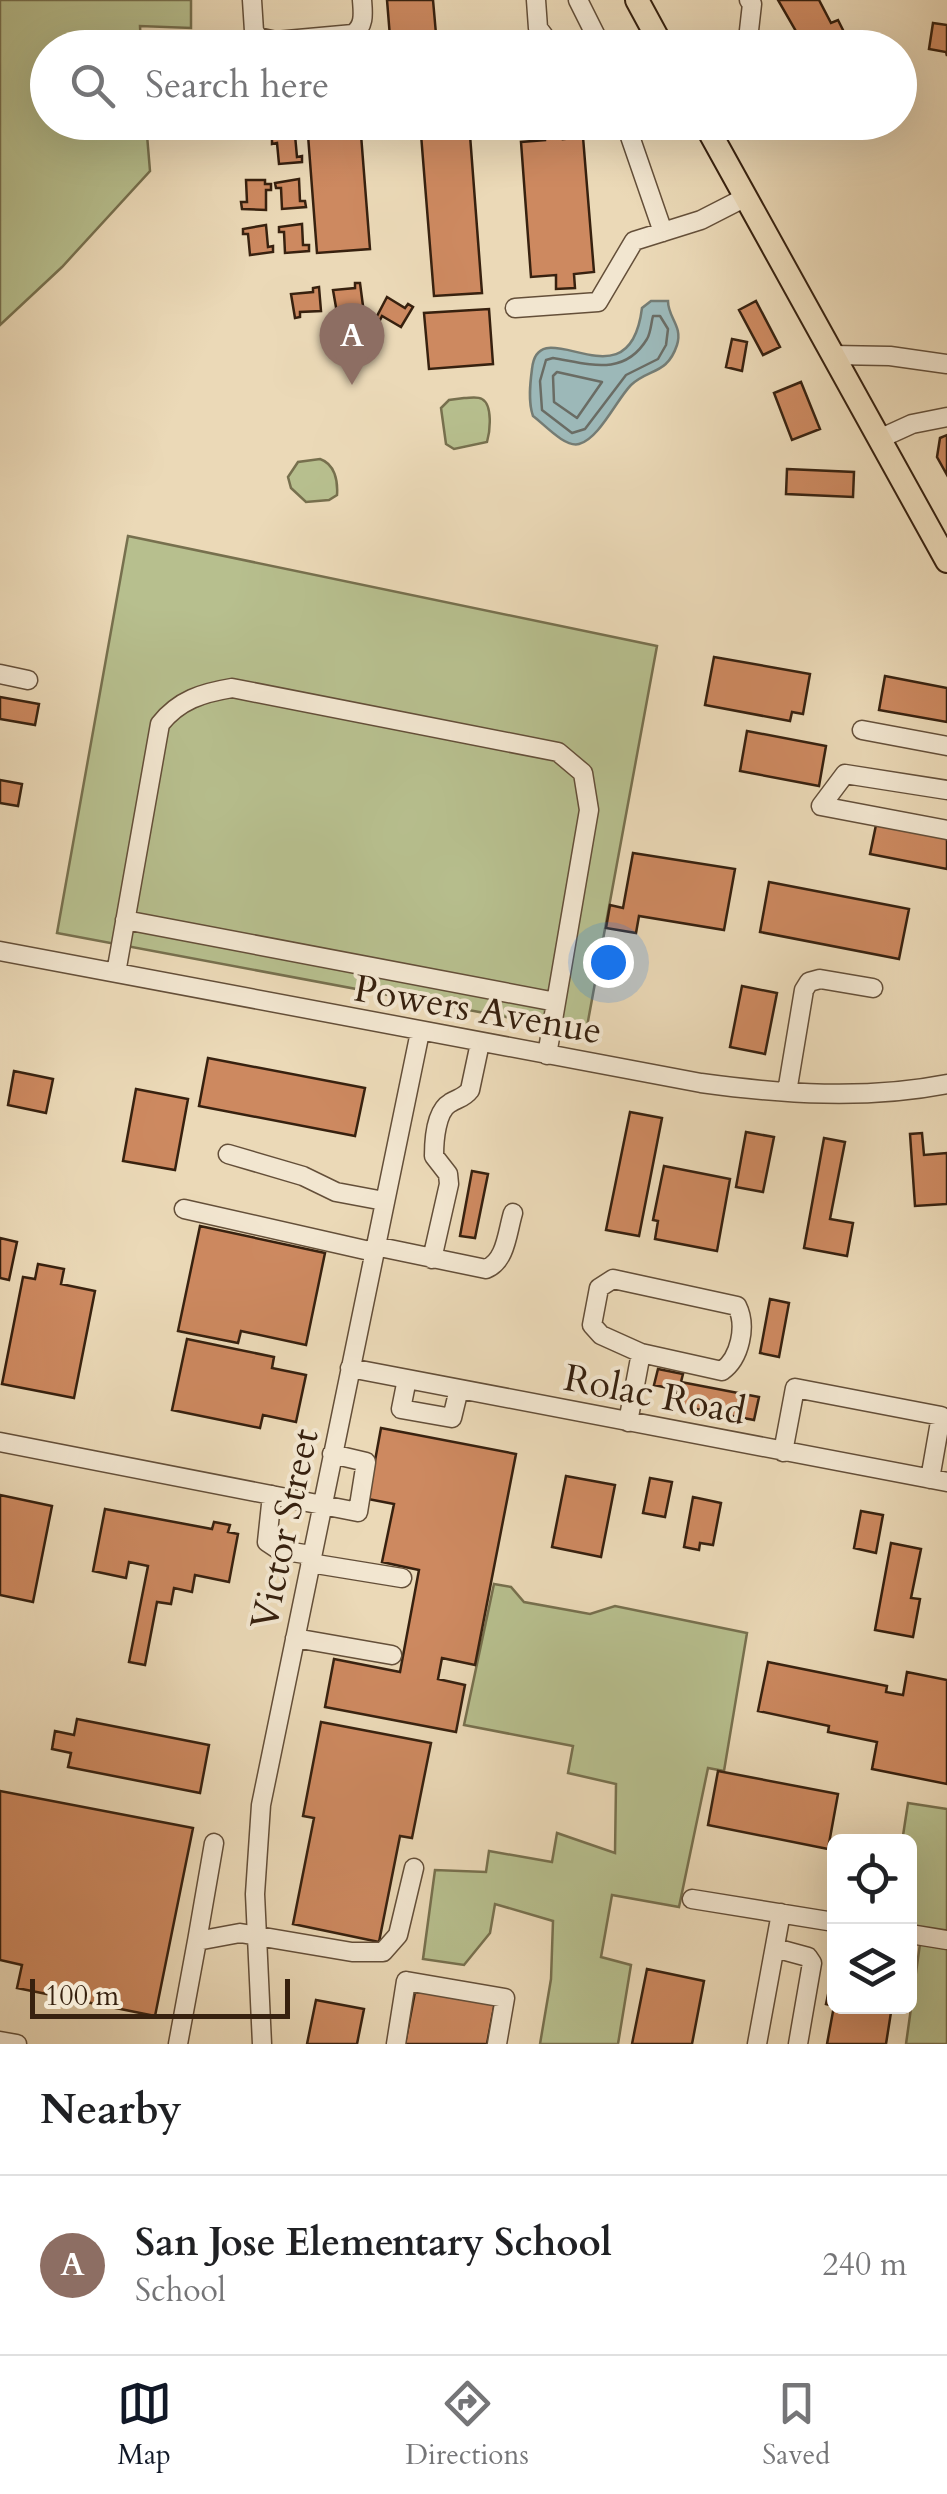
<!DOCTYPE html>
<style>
:root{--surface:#fff;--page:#f6f6f6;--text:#202124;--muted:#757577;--line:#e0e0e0;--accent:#111827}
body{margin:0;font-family:Cardo,serif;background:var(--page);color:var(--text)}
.controls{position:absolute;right:30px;bottom:30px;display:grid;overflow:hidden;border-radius:15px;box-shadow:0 10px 40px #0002}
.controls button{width:90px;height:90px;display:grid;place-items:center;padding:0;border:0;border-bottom:2px solid var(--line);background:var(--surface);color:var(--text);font:50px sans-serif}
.scale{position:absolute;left:30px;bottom:25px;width:260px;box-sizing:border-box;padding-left:10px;border:5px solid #37210f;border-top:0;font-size:28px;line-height:35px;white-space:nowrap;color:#37210f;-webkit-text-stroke:8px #f2e6d0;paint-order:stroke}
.you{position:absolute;left:608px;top:962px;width:35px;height:35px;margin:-25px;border:8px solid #fff;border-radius:50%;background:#1a73e8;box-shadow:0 0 0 15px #1a73e833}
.badge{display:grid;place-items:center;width:65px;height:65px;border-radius:50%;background:var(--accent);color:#fff;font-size:32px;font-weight:700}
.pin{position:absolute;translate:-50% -82px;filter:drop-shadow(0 2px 5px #0008)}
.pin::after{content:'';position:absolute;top:52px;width:35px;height:30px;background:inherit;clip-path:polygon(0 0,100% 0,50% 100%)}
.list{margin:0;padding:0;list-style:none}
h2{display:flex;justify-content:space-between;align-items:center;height:130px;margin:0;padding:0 40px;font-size:42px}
h2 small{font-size:32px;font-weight:400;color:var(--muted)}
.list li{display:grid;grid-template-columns:65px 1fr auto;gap:30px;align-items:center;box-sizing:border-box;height:180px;padding:0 40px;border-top:2px solid var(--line)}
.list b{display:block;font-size:38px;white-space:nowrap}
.list p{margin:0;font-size:32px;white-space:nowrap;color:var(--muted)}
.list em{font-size:32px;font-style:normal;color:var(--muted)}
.icon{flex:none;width:55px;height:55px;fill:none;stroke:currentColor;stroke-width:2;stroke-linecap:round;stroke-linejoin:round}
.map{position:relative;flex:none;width:947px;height:2044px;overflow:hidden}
.search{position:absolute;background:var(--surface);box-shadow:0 10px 40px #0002;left:30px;right:30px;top:30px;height:110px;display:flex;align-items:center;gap:25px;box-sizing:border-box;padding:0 35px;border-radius:55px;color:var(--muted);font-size:38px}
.sheet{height:310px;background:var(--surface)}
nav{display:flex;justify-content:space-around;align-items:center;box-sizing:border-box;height:140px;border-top:2px solid var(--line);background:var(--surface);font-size:28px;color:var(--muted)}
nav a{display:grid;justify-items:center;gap:5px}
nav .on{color:var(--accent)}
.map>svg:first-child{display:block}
.green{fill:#b7bf8e;stroke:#77704e;stroke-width:2.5}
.water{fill:#9cb8b8;stroke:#747c74;stroke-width:2.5}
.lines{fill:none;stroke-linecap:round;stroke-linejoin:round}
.shore{stroke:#6a6c64;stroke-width:2.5}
.building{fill:#cd8960;stroke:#37210f;stroke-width:2.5}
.minor-casing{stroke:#644f39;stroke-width:21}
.major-casing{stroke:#37210f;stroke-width:26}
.minor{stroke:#f2e6d0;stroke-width:18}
.major{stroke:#ebd9b7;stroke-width:22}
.labels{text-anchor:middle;stroke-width:8;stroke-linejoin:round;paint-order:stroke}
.street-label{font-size:38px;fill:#37210f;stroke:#f2e6d0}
</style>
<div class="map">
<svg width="947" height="2044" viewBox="0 0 947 2044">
<rect width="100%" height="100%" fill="#ebd9b7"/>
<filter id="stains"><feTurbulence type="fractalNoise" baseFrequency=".002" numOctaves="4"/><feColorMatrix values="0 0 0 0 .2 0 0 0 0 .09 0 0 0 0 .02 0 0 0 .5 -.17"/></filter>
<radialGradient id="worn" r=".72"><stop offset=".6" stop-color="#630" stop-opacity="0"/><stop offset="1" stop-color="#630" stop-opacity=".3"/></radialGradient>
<path class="green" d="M0 0H191V28L140 26 141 47 48 48V122L146 123 150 171 62 267 0 325Z
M464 398C470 398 477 396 482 399 493 405 490 432 487 442L454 449 446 444 441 408 449 400Z
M320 459C335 464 338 481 337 495L329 500 306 502 291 488 288 477 298 462Z
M128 536 657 646 586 1032 57 933Z
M494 1584 511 1587 524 1602 590 1614 615 1606 747 1633 724 1771 708 1768 679 1907 612 1895 601 1957 631 1965 618 2044H540L551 1979 553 1921 495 1904 490 1933 464 1965 423 1959 435 1870 486 1872 489 1851 552 1862 557 1833 615 1853 616 1784 568 1773 573 1746 464 1725Z
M908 1803 947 1809V1933L910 1926V1842H902Z
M920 1944 947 1949V2044H906Z"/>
<path class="water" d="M651 301H668C668 318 683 326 677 345 667 375 649 368 631 385 617 399 599 439 579 444 565 448 544 424 533 416 528 402 530 384 532 369 538 307 629 411 642 308Z"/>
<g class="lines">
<path class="shore" d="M653 316H660L668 329 666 345 658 359 626 375 585 429 572 433 542 410 540 381 546 360 553 358C589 364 624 377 647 339 651 332 651 323 653 316Z
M557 372 602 382 577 418 554 402 553 376Z"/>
</g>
<path class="building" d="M387 0H433L436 34 390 37Z
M778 0H819L831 23 838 20 852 48H786L801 40Z
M933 23 947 25V56L946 52 929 49Z
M307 122H360L370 249 317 253Z
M420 122H469L482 293 434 296Z
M563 130V139L583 137 594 272 574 274 575 288 556 289V275L531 277 521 142 545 140V132Z
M295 135 297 157 302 156V162L279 164 277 143 272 144V139Z
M299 179 300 201H305L306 207 282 209 281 188H276L275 183Z
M246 180H265V184H271V190H266V210L242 209 241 202H247Z
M302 224 303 245H309V251L285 253 284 232H279V227Z
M266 225 268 247 273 246V252L250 255 248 234H243V229Z
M355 283H360L363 306 342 308V313H337L333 290 355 288Z
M319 287 321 311 300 312V317L295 318 291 294 313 292V288Z
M387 297 405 308 408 304 413 307 401 327 382 316 380 320 376 318Z
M756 301 780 347 763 355 739 310Z
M489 309 493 364 429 369 424 313Z
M732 339 747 342 742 371 726 367Z
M801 382 820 429 792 440 774 393Z
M947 435V475L937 457 940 438Z
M787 469 854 472 853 497 786 494Z
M714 657 810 674 803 714 792 712 790 721 705 705Z
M885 676 947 688V722L879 710Z
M0 697 39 704 35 725 0 719Z
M747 731 826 746 819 786 740 771Z
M0 780 22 784 18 806 0 803Z
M876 825 947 838V869L870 854Z
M633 853 735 869 724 930 639 916 636 933 606 928 610 905 623 908Z
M769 882 909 909 899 959 760 932Z
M742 986 777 993 765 1054 730 1047Z
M208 1058 365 1088 355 1136 199 1106Z
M14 1071 53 1079 46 1113 8 1105Z
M136 1089 188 1099 175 1170 123 1161Z
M630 1112 662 1118 639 1236 606 1230Z
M746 1132 774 1137 763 1192 736 1187Z
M922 1133 924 1155 947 1153V1204L915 1206 910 1134Z
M824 1138 845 1142 830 1219 853 1223 847 1256 804 1248Z
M664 1166 730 1179 717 1251 655 1239 658 1221 653 1220Z
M472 1171 488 1174 475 1238 460 1236Z
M200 1226 325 1253 306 1345 241 1331 238 1343 178 1331Z
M0 1238 17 1242 9 1280 0 1278Z
M38 1264 64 1269 61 1284 95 1291 74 1398 2 1384 23 1277 35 1279Z
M770 1299 789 1303 779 1357 760 1353Z
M187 1339 274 1357 272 1368 306 1375 296 1422 263 1415 260 1428 172 1410Z
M658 1369 683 1374 681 1382 759 1397 754 1420 675 1405 678 1390 654 1385Z
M381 1428 516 1454 475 1665 442 1658 438 1679 465 1685 456 1732 325 1707 334 1659 400 1672 419 1570 382 1562 394 1504 368 1499Z
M566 1476 615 1485 601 1557 552 1547Z
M650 1478 672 1482 665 1517 643 1513Z
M0 1495 52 1506 33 1602 0 1595Z
M693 1497 721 1503 713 1545 700 1543 699 1550 684 1547Z
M105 1509 212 1529 214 1522 230 1525 228 1532 238 1534 229 1582 195 1575 192 1592 174 1588 171 1604 157 1602 145 1665 129 1662 148 1566 129 1562 126 1578 93 1571Z
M861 1511 883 1515 876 1553 854 1548Z
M891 1543 921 1549 911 1598 920 1599 913 1637 875 1630Z
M768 1662 887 1686 886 1692 903 1695 907 1672 947 1680V1784L872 1769 877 1742 828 1732 829 1726 758 1711Z
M77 1719 209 1745 200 1793 68 1767 71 1753 52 1749 55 1731 74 1735Z
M321 1722 431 1743 412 1838 400 1836 379 1942 293 1924 314 1818 303 1816Z
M718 1771 838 1794 828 1849 708 1825Z
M0 1791 193 1828 155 2016 17 1988 22 1965 0 1960Z
M647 1969 704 1981 692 2044H632Z
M830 1985 834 1986V2006H892L886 2044H827L834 2006 826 2004Z
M416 1987 495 2002 487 2044H405Z
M316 2000 364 2009 357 2044H307Z"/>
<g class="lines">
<defs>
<path id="minor" d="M252 0 254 31 258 37 276 41 353 34C365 26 363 13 362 0
M536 0 538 28 553 48
M578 0 602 48
M747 48 752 4 749 0
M625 122 663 232
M515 308 598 302 634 241 701 220 746 197
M833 355 890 356 947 364
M879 439 912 424 947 417
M0 674 28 680
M862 730 947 746
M947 790 845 774 821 806 947 830
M125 920 556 1002
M0 951 701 1083C782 1094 866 1100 947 1084
M116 973 160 724C179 700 202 693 232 688L558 752 583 773 589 810 547 1055
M787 1092 804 990 809 982 820 979 873 988
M228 1154 303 1176 336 1192 384 1201
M184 1209 374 1252
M375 1246 486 1269C506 1261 507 1233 513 1213
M432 1259 449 1184 448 1174 434 1156C434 1141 436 1111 450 1103 458 1098 464 1098 470 1090L480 1043
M350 1368 947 1482
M407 1379 401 1409 452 1418 459 1389
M628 1422 641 1353 722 1371C740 1358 747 1326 737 1306L613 1279 599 1288 592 1325 601 1335 641 1353
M0 1442 358 1512 366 1462 332 1454
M783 1452 795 1388 941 1416 930 1479
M272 1495 267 1542 279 1550 311 1555
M310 1563 402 1578
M295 1638 392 1655
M692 1899 834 1922
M910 1934 947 1940
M197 1941 214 1843
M775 1948 808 1957 812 1963 798 2044
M0 2041 17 2044
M178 2044 197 1941 240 1933 352 1952H383L398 1935 414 1868
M262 2044 255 1894 261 1805 420 1032
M396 2044 406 1981 505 1998 497 2044
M757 2044 781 1913"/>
<path id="major" d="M637 0 663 48
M704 122 947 561"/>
</defs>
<use href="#minor" class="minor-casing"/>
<use href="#major" class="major-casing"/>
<use href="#minor" class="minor"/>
<use href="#major" class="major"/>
</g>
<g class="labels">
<g class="street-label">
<text transform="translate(478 1009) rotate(10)" y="13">Powers Avenue</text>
<text transform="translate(655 1394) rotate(11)" y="13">Rolac Road</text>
<text transform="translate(284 1529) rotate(-78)" y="13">Victor Street</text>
</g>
</g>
<rect width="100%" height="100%" filter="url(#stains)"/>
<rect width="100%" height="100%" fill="url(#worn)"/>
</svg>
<div class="controls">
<button><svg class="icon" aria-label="locate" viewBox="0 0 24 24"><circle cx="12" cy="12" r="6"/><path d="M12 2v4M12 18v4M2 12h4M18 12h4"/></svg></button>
<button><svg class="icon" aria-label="layers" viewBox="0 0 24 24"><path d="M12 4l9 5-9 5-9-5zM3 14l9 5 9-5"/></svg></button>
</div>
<div class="scale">100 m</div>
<div class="you"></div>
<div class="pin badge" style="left:352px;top:385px;background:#8d6e63">A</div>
<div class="search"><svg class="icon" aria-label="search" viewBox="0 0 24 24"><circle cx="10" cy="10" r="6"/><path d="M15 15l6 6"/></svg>Search here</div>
</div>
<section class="sheet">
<h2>Nearby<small></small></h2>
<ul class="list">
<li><span class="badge" style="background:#8d6e63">A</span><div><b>San Jose Elementary School</b><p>School</p></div><em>240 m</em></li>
</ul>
</section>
<nav>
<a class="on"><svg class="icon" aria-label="map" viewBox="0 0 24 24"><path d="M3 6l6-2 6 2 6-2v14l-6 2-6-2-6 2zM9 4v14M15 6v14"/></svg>Map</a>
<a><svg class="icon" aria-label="directions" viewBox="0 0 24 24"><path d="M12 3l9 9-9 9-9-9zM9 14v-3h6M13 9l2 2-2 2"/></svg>Directions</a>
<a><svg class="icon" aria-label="saved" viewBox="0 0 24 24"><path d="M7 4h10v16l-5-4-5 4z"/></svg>Saved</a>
</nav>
